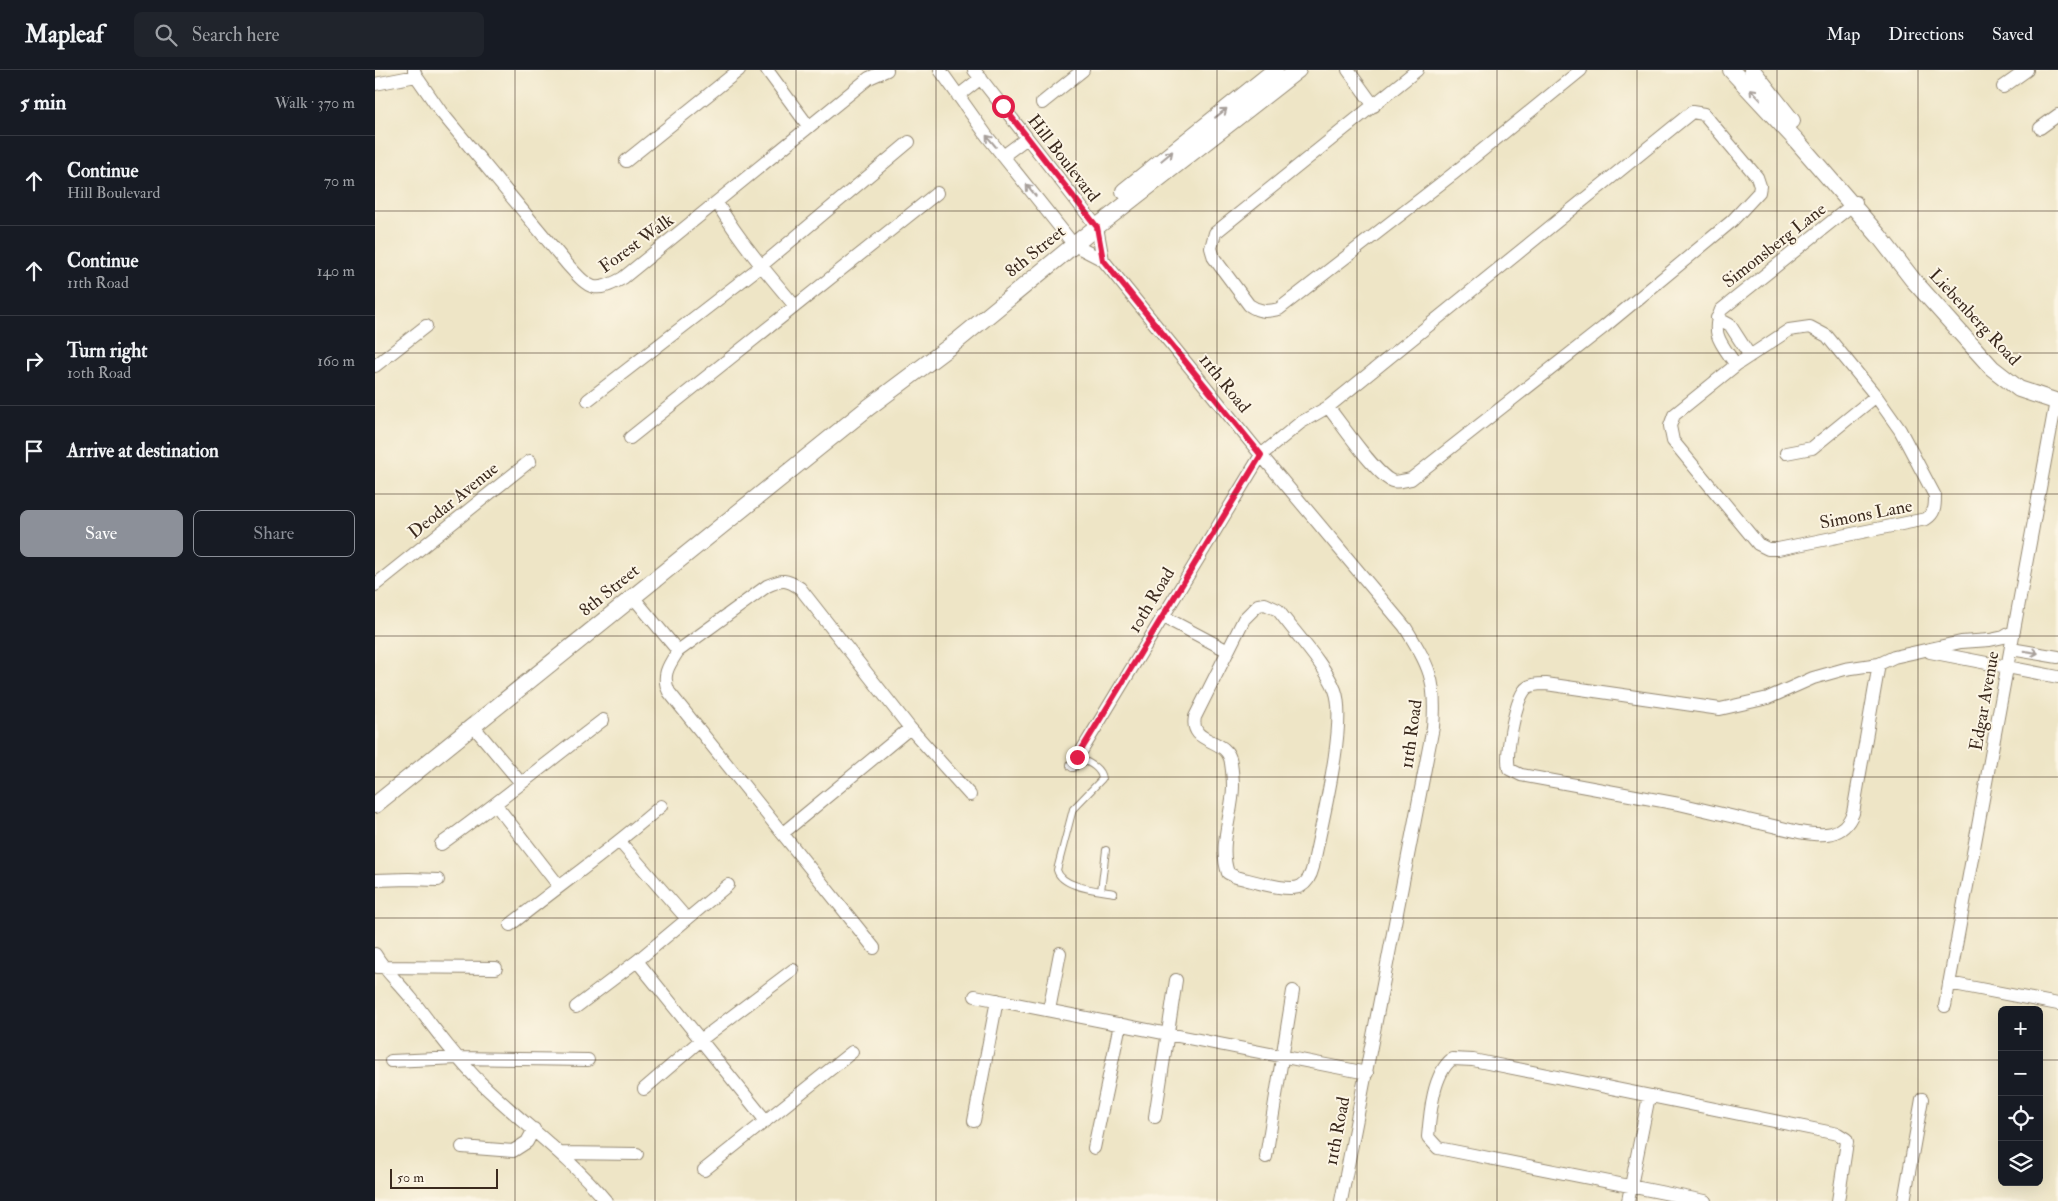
<!DOCTYPE html>
<meta charset="utf-8">
<style>
:root{--surface:#171b24;--page:#20242c;--text:#f1f3f6;--muted:#9ea1a6;--line:#363941;--accent:#8c9099}
body{margin:0;font-family:"IM FELL Double Pica",serif;background:var(--page);color:var(--text)}
.controls{position:absolute;right:15px;bottom:15px;display:grid;overflow:hidden;border-radius:8px;box-shadow:0 5px 20px #0002}
.controls button{width:45px;height:45px;display:grid;place-items:center;padding:0;border:0;border-bottom:1px solid var(--line);background:var(--surface);color:var(--text);font:25px sans-serif}
.scale{position:absolute;left:15px;bottom:12px;width:108px;box-sizing:border-box;padding-left:5px;border:2px solid #3b2a1e;border-top:0;font-size:14px;line-height:18px;white-space:nowrap;color:#3b2a1e;-webkit-text-stroke:4px #fcf5e5;paint-order:stroke}
.stop{position:absolute;width:15px;height:15px;margin:-11px;border:4px solid #e11d48;border-radius:50%;background:#fff}
.stop.end{background:#e11d48;border-color:#fff;box-shadow:0 1px 5px #0008}
.list{margin:0;padding:0;list-style:none}
h2{display:flex;justify-content:space-between;align-items:center;height:65px;margin:0;padding:0 20px;font-size:21px}
h2 small{font-size:16px;font-weight:400;color:var(--muted)}
.list li{display:grid;grid-template-columns:32px 1fr auto;gap:15px;align-items:center;box-sizing:border-box;height:90px;padding:0 20px;border-top:1px solid var(--line)}
.list b{display:block;font-size:19px;white-space:nowrap}
.list p{margin:0;font-size:16px;white-space:nowrap;color:var(--muted)}
.list em{font-size:16px;font-style:normal;color:var(--muted)}
.actions{display:flex;gap:10px;padding:15px 20px}
.actions a{flex:1;padding:11px 0;border:1px solid var(--accent);border-radius:8px;text-align:center;font-size:18px;color:var(--accent)}
.actions .main{background:var(--accent);color:#fff}
.icon{flex:none;width:28px;height:28px;fill:none;stroke:currentColor;stroke-width:2;stroke-linecap:round;stroke-linejoin:round}
.map{position:relative;flex:none;width:1683px;height:1131px;overflow:hidden}
header{display:flex;align-items:center;gap:30px;box-sizing:border-box;height:70px;padding:0 25px;background:var(--surface);border-bottom:1px solid var(--line)}
header strong{font-size:24px}
nav{display:flex;gap:28px;margin-inline-start:auto;font-size:18px}
.search{width:350px;height:45px;background:var(--page);display:flex;align-items:center;gap:12px;box-sizing:border-box;padding:0 18px;border-radius:8px;color:var(--muted);font-size:19px}
main{display:flex}
aside{flex:1;background:var(--surface)}
.map>svg:first-child{display:block}
.lines{fill:none;stroke-linecap:round;stroke-linejoin:round}
.service-casing{stroke:#948872;stroke-width:8}
.minor-casing{stroke:#948872;stroke-width:14}
.tertiary-casing{stroke:#948872;stroke-width:18}
.service{stroke:#fff;stroke-width:6}
.minor{stroke:#fff;stroke-width:12}
.tertiary{stroke:#fff;stroke-width:16}
.oneway{stroke:#a79f9a}
.route{stroke:#e11d48;stroke-width:6}
.grid{fill:none;stroke:#3b2a1e;stroke-width:1;stroke-opacity:0.55}
.labels{text-anchor:middle;stroke-width:4;stroke-linejoin:round;paint-order:stroke}
.street-label{font-size:18px;fill:#3b2a1e;stroke:#fcf5e5}
</style>
<header>
<strong>Mapleaf</strong>
<div class="search"><svg class="icon" aria-label="search" viewBox="0 0 24 24"><circle cx="10" cy="10" r="6"/><path d="M15 15l6 6"/></svg>Search here</div>
<nav><a>Map</a><a>Directions</a><a>Saved</a></nav>
</header>
<main>
<aside>
<h2>5 min<small>Walk · 370 m</small></h2>
<ul class="list">
<li><svg class="icon" aria-label="ahead" viewBox="0 0 24 24"><path d="M12 20V5M6 11l6-6 6 6"/></svg><div><b>Continue</b><p>Hill Boulevard</p></div><em>70 m</em></li>
<li><svg class="icon" aria-label="ahead" viewBox="0 0 24 24"><path d="M12 20V5M6 11l6-6 6 6"/></svg><div><b>Continue</b><p>11th Road</p></div><em>140 m</em></li>
<li><svg class="icon" aria-label="right" viewBox="0 0 24 24"><path d="M7 20v-9h11M14 6l5 5-5 5"/></svg><div><b>Turn right</b><p>10th Road</p></div><em>160 m</em></li>
<li><svg class="icon" aria-label="arrive" viewBox="0 0 24 24"><path d="M6 21V4h12l-3 4 3 4H6"/></svg><div><b>Arrive at destination</b></div></li>
</ul>
<div class="actions"><a class="main">Save</a><a>Share</a></div>
</aside>
<div class="map">
<svg width="1683" height="1131" viewBox="0 0 1683 1131">
<rect width="100%" height="100%" fill="#fcf5e5"/>
<filter id="ink" filterUnits="userSpaceOnUse"><feTurbulence type="fractalNoise" baseFrequency=".02" numOctaves="2"/><feDisplacementMap in="SourceGraphic" scale="10" xChannelSelector="R" yChannelSelector="G"/><feConvolveMatrix kernelMatrix="1 2 1 2 8 2 1 2 1" color-interpolation-filters="sRGB"/></filter>
<filter id="wash" filterUnits="userSpaceOnUse"><feTurbulence type="fractalNoise" baseFrequency=".0096" numOctaves="4" result="noise"/><feDisplacementMap in="SourceGraphic" scale="20" xChannelSelector="R" yChannelSelector="G"/><feGaussianBlur stdDeviation="1.12" result="paint"/><feColorMatrix in="noise" values="0 0 0 0 0 0 0 0 0 0 0 0 0 0 0 0 0 1.4 0 .05"/><feComposite in="paint" operator="in"/></filter>
<g filter="url(#wash)">
<rect width="100%" height="100%" fill="#eee5c6"/>
</g>
<g filter="url(#ink)">
<g class="lines">
<defs>
<path id="service" d="M702 687C712 692 726 697 727 709L698 739 682 800C687 818 723 820 739 823
M726 821 731 780"/>
<path id="minor" d="M39 0 41 6 66 42 192 194C214 218 218 225 248 208L494 8 512 0
M392 0 434 57
M565 0 612 66 699 175 728 190 886 385 1030 557C1054 596 1062 610 1058 657L966 1131
M599 0 722 157 728 190
M973 0 999 36
M1042 0 840 163 836 178 839 188 874 235C884 242 892 242 904 239L1078 104 1206 0
M0 14 41 6
M1628 17 1652 0
M583 26 606 8
M667 33 708 0
M1665 58 1683 45
M628 86 652 68
M251 91 364 0
M342 133C364 170 392 203 420 236
M1342 248 1355 255 1375 286
M1435 257 1452 266 1501 326 1525 360 1560 426C1560 437 1560 443 1551 449L1403 479H1393L1383 474 1298 371 1295 356 1299 345 1361 295 1414 260Z
M1361 295C1347 274 1335 265 1346 240L1481 132
M0 296 51 256
M213 330 386 196 534 72
M255 368 562 123
M1411 383 1437 378 1501 326
M0 515 155 391
M258 527 303 581
M890 534 903 540C919 562 951 596 960 620 973 652 945 760 938 797 936 805 933 812 926 816 914 823 875 810 861 807L853 803C843 774 858 744 858 716 858 708 857 700 856 693 853 666 814 676 820 647L869 549 883 535Z
M787 546 853 581
M1636 579 1683 587
M1555 582 1683 607
M1504 594 1478 743C1468 768 1447 766 1424 762L1304 734 1146 705 1134 699C1130 684 1140 634 1149 621 1153 614 1164 614 1171 614L1345 639 1393 628 1438 608 1470 599 1504 594 1519 587 1586 572 1615 570 1629 567 1639 561
M99 657 146 713
M698 695 886 385 925 353 953 337 1317 42 1329 44 1382 107 1385 116 1384 122 1357 151 1229 257 1036 409C1030 410 1022 413 1017 411 1000 404 966 353 953 337
M121 735 184 816
M408 763 535 658
M245 772 312 849
M66 774C122 734 174 691 228 650
M0 810 34 809 63 810
M135 855C185 815 237 779 286 736
M499 878 294 622C286 605 294 595 303 581L392 516C408 509 411 509 425 518L535 658 595 725
M0 884C9 900 24 913 36 928 58 957 80 987 106 1013 147 1053 194 1086 231 1131
M262 891 391 1051
M2 897 121 898
M1574 913 1683 934
M600 926 992 1003
M1570 936 1681 331
M201 937 262 891 353 815
M674 940 685 883
M16 991 83 988 213 990
M269 1019 327 969 418 900
M780 1047 801 910
M599 1051 622 930
M87 1077 138 1081 152 1072 159 1059
M719 1078 745 954
M185 1083 262 1084
M891 1087 918 921
M329 1100 477 982
M1253 1131 1274 1026
M1330 1131 1063 1078 1053 1067C1055 1043 1058 1004 1077 989L1098 990 1463 1064 1471 1069 1472 1072 1463 1131
M1529 1131 1547 1029"/>
<path id="tertiary" d="M1356 0 1421 70 1504 166 1538 210 1617 298 1644 319 1683 332
M1377 0 1417 51
M749 121 900 0
M0 735 494 337 582 271 710 166 923 0"/>
</defs>
<use href="#service" class="service-casing"/>
<use href="#minor" class="minor-casing"/>
<use href="#tertiary" class="tertiary-casing"/>
<use href="#service" class="service"/>
<use href="#minor" class="minor"/>
<use href="#tertiary" class="tertiary"/>
</g>
<defs><path id="oneway-shaft" d="M-6 0H5M1.5-3L5.5 0L1.5 3" fill="none" stroke-width="1.6" stroke-linecap="round" stroke-linejoin="round" transform="scale(1.25)"/></defs>
<g class="oneway">
<use href="#oneway-shaft" transform="translate(1380 24) rotate(-133)"/>
<use href="#oneway-shaft" transform="translate(846 43) rotate(-38)"/>
<use href="#oneway-shaft" transform="translate(616 71) rotate(-130)"/>
<use href="#oneway-shaft" transform="translate(792 86) rotate(-40)"/>
<use href="#oneway-shaft" transform="translate(656 120) rotate(-129)"/>
<use href="#oneway-shaft" transform="translate(1656 582) rotate(9)"/>
</g>
</g>
<g class="lines" filter="url(#ink)">
<path class="route" d="M628 36 722 157 728 190 886 385 702 687"/>
</g>
<path class="grid" d="M140 0V1131M280 0V1131M421 0V1131M561 0V1131M701 0V1131M842 0V1131M982 0V1131M1122 0V1131M1262 0V1131M1402 0V1131M1543 0V1131M0 141H1683M0 283H1683M0 424H1683M0 566H1683M0 707H1683M0 848H1683M0 990H1627M1664 990H1683"/>
<g class="labels">
<g class="street-label">
<text transform="translate(689 88) rotate(52)" y="6">Hill Boulevard</text>
<text transform="translate(261 173) rotate(-36)" y="6">Forest Walk</text>
<text transform="translate(1399 175) rotate(-38)" y="6">Simonsberg Lane</text>
<text transform="translate(660 181) rotate(-39)" y="6">8th Street</text>
<text transform="translate(1600 247) rotate(47)" y="6">Liebenberg Road</text>
<text transform="translate(850 313) rotate(51)" y="6">11th Road</text>
<text transform="translate(78 430) rotate(-39)" y="6">Deodar Avenue</text>
<text transform="translate(1491 444) rotate(-11)" y="6">Simons Lane</text>
<text transform="translate(234 520) rotate(-39)" y="6">8th Street</text>
<text transform="translate(776 530) rotate(-59)" y="6">10th Road</text>
<text transform="translate(1609 631) rotate(-80)" y="6">Edgar Avenue</text>
<text transform="translate(1036 664) rotate(-82)" y="6">11th Road</text>
<text transform="translate(962 1061) rotate(-79)" y="6">11th Road</text>
</g>
</g>
</svg>
<div class="controls">
<button>+</button>
<button>−</button>
<button><svg class="icon" aria-label="locate" viewBox="0 0 24 24"><circle cx="12" cy="12" r="6"/><path d="M12 2v4M12 18v4M2 12h4M18 12h4"/></svg></button>
<button><svg class="icon" aria-label="layers" viewBox="0 0 24 24"><path d="M12 4l9 5-9 5-9-5zM3 14l9 5 9-5"/></svg></button>
</div>
<div class="scale">50 m</div>
<div class="stop" style="left:628px;top:36px"></div>
<div class="stop end" style="left:702px;top:687px"></div>
</div>
</main>
